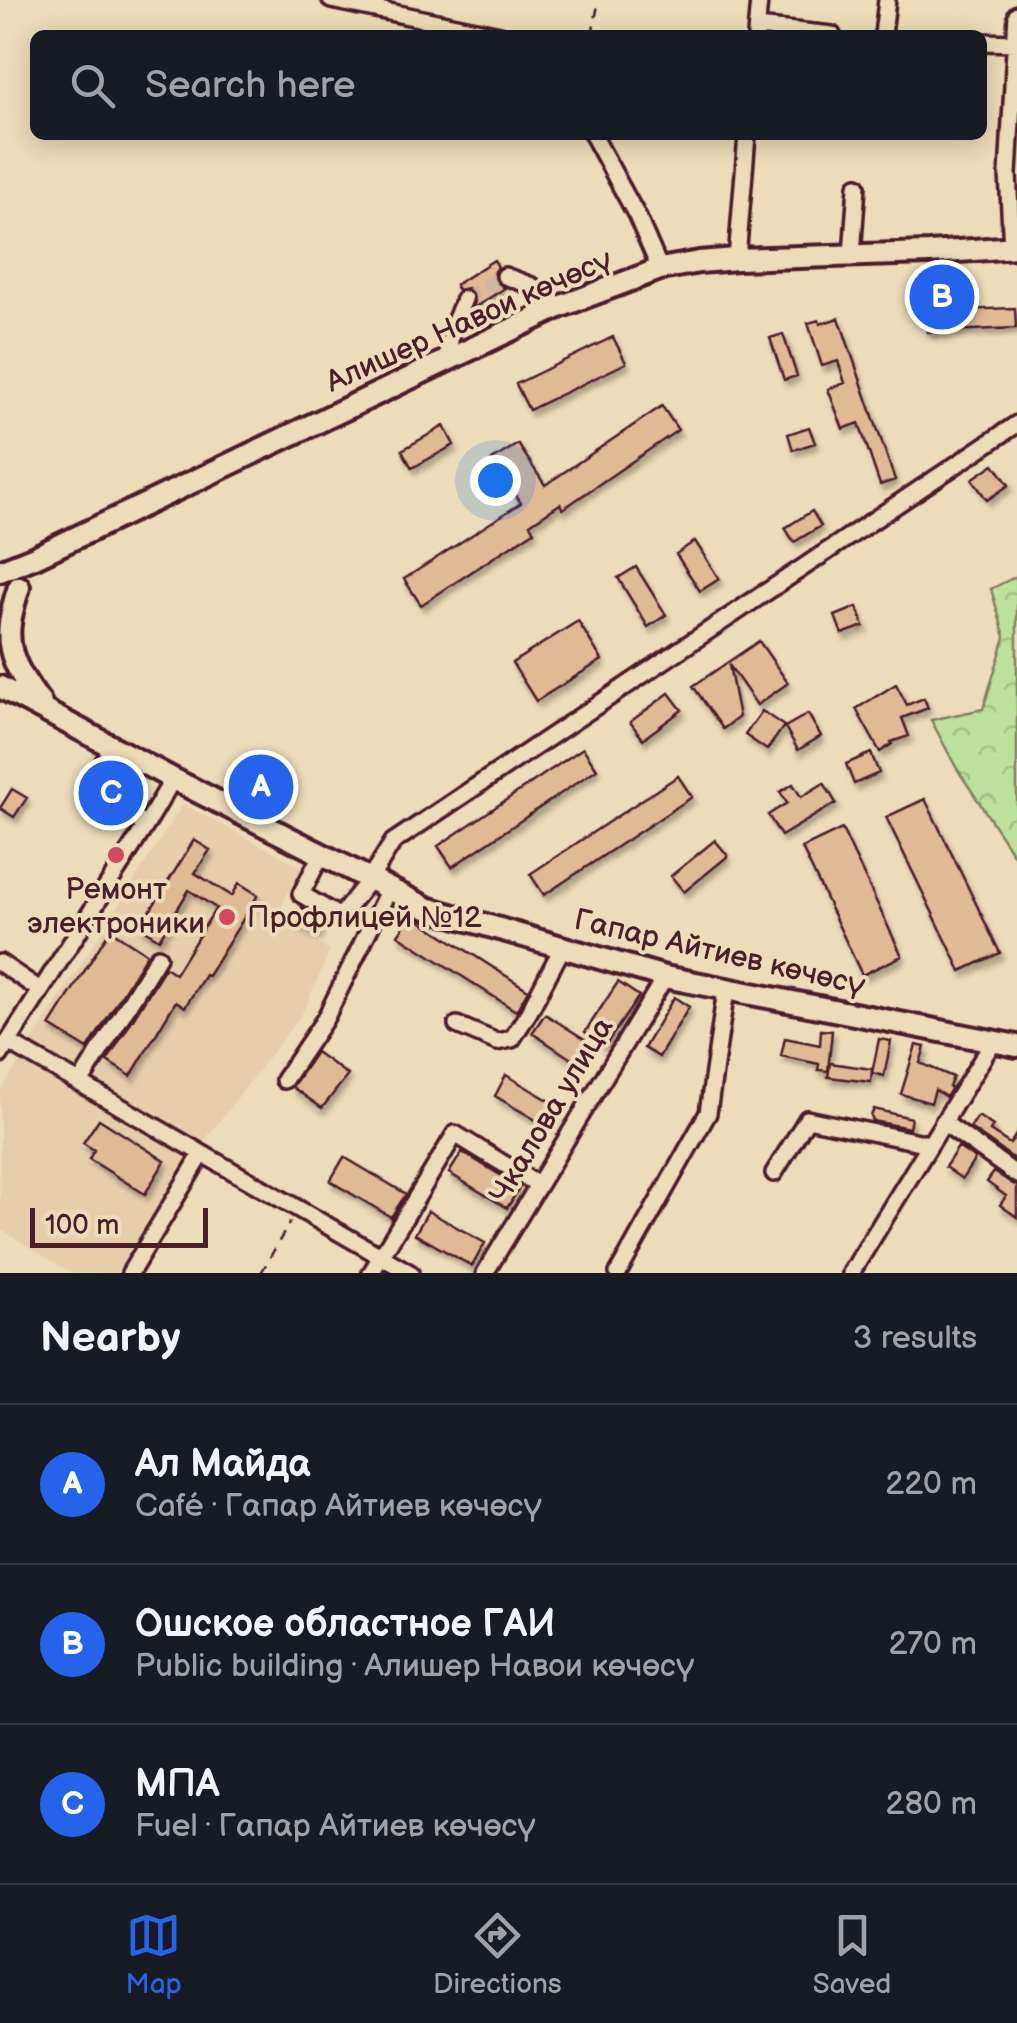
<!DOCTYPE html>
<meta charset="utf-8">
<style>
:root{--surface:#171b24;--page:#242831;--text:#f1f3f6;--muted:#9ea1a6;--line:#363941;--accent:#2563eb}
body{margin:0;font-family:"Balsamiq Sans",sans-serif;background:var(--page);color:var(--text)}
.scale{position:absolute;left:30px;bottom:25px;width:178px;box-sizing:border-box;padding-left:10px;border:5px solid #4a1f2b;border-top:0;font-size:28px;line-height:35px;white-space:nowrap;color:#4a1f2b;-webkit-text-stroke:8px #eddcb9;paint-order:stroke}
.you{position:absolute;left:495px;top:480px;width:35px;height:35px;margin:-25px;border:8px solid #fff;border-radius:50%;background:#1a73e8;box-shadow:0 0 0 15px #1a73e833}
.badge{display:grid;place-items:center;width:65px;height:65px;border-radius:50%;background:var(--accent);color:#fff;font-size:32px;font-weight:700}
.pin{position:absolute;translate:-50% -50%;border:5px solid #fff;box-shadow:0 2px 10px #0006}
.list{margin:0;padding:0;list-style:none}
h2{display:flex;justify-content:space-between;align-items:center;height:130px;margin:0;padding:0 40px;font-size:42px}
h2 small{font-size:32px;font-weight:400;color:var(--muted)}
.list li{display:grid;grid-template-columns:65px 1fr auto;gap:30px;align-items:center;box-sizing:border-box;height:160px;padding:0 40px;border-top:2px solid var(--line)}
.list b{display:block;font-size:38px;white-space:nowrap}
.list p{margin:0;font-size:32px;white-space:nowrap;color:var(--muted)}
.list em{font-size:32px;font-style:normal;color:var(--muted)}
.icon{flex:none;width:55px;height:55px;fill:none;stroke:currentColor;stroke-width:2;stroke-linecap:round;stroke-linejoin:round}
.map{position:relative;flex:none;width:1017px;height:1273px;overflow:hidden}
.search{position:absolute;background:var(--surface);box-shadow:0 5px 25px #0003;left:30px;right:30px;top:30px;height:110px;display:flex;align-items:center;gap:25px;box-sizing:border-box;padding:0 35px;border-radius:15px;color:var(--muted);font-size:38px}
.sheet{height:610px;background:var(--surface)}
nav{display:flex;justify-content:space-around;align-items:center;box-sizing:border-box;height:140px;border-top:2px solid var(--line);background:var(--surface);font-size:28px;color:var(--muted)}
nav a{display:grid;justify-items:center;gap:5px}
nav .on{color:var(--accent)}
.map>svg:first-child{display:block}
.built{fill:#e6ceab}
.forest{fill:url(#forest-crowns);stroke:#828064;stroke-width:2.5}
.building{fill:#e0b995;stroke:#4a1f2b;stroke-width:2.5;filter:url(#shadow)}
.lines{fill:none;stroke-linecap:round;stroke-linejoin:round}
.minor-tunnel{stroke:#ccb69d;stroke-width:15;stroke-dasharray:15 8;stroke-linecap:butt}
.minor-casing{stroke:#4a1f2b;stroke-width:22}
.major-casing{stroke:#4a1f2b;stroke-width:28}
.path{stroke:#4a1f2b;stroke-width:2.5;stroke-dasharray:10 8;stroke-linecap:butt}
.minor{stroke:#eddcb9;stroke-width:15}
.major{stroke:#eddcb9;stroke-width:20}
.poi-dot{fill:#d1495b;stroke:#eddcb9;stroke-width:4}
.labels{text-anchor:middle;stroke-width:8;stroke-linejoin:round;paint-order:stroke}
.street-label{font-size:30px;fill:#4a1f2b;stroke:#eddcb9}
.poi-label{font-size:30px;fill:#4a1f2b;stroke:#eddcb9}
</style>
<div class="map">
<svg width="1017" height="1273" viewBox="0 0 1017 1273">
<defs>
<pattern id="forest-crowns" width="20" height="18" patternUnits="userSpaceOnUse" patternTransform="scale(2.5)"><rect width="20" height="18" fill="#bbe19d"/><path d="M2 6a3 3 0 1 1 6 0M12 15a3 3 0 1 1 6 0" fill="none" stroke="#a2c187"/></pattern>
<filter id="shadow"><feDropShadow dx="3" dy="5.5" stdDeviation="2.5" flood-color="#0004"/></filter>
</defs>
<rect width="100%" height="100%" fill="#eddcb9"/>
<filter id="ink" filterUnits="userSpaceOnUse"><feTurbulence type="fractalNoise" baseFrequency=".01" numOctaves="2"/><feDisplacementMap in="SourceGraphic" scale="20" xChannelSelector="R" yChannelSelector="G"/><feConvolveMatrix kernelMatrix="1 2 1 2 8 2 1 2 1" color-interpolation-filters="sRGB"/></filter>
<g filter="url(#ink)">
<path class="built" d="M183 804 302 867 276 916 330 951 303 1012 181 1171 117 1273H72L0 1229V1092Z"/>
<path class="forest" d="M1017 576V860L956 767 931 720 983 709 1005 637 991 589Z"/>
<path class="building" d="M494 260 498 267 494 273V279L497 284 505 288 472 309 475 298 473 293 467 288 458 290 455 285Z
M1015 308 1016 328 928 332 927 311Z
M839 318 895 480 880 485 859 423 843 429 828 389 845 383 838 361 822 366 808 323 819 320 820 324Z
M783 334 797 376 784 380 770 338Z
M613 337 626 363 529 410 516 384Z
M662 406 678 430 563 509 560 504 530 524 534 531 421 605 404 579 521 503 492 460 518 444 545 485Z
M444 426 454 445 412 468 402 450Z
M809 427 815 443 793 450 788 434Z
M994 464 1009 485 987 500 972 479Z
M812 511 821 526 794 542 785 528Z
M695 541 719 579 700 591 676 554Z
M636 567 666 615 648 627 618 578Z
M857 607 864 626 842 634 835 616Z
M578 621 602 660 536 701 512 663Z
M759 641 788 683 757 705 729 665 739 717 723 729 693 686Z
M896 684 907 705 924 698 928 708 902 718 909 736 891 742 892 744 880 752 856 709Z
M669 693 682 710 643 739 630 722Z
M762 711 784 726 767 750 745 735Z
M808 714 821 736 798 750 785 727Z
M583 748 597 769 452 867 438 846Z
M871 753 879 773 854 784 846 764Z
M678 776 692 797 544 895 530 874Z
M824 783 836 803 781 836 768 815 787 803 780 792 793 784 801 797Z
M12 789 27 798 14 817 0 808Z
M925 799 1000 953 961 971 886 817Z
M842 829 902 956 862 975 802 848Z
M194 840 210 850 195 873 232 896 239 883 258 895 208 976 205 975 185 1007 176 1001 131 1076 107 1061 165 967 175 974 216 908 189 890 159 939 140 927Z
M715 840 728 856 684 892 671 876Z
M302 908 324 921 316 935 294 923Z
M411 915 528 990 516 1011 398 935Z
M110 930 147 954 88 1049 50 1026Z
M618 982 639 996 605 1046 585 1032Z
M674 997 689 1007 659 1057 644 1048Z
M545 1014 589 1042 576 1062 532 1033Z
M821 1030 832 1031 828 1071 818 1070 819 1064 781 1056 785 1038 820 1045Z
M879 1039 891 1041 884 1076 872 1073Z
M916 1045 925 1047 920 1063 953 1077 949 1087 952 1088 946 1097 935 1090 931 1103 901 1094Z
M316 1052 348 1075 322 1108 292 1087Z
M830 1063 872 1069 871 1082 828 1077Z
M506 1075 560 1107 548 1127 495 1096Z
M874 1109 911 1118 909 1128 873 1121 871 1116Z
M978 1116 993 1126 990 1131 1010 1144 1017 1133V1161L970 1128Z
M99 1119 165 1161 145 1194 89 1159 94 1150 83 1143Z
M958 1147 975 1159 962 1179 945 1167Z
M462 1152 520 1187 507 1208 449 1173Z
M344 1157 406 1194 391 1217 330 1181Z
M994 1172 1017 1186V1217L1000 1205 1006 1196 987 1182Z
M428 1211 485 1243 472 1266 415 1234Z"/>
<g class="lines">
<path class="minor-tunnel" d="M464 299 505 276"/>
<defs>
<path id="minor" d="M331 0 500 35
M757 27 832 35
M756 35 759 0
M883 35 887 0
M982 42 1015 43
M593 135 637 216 660 269
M1012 248 1008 174 1017 14
M852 255 857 186
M737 259 747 135
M505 276 532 286 559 307
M447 359 452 329 464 299
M112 747 97 774 125 812 146 825
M321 855 301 894 340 917 370 879 393 842 1017 424
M0 963 40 990
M457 1025 497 1042 512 1039 529 1012 562 948
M8 1042 410 1273
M0 1055 146 825 173 779
M284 1080 325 1019 389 889
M80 1083 158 957
M943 1122 1017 1175
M774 1173 807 1119 929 1144
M130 1273 202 1154
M371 1273 455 1134 538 1185
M485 1273 665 977
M618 1273 708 1113 726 990
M851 1273 994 1040"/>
<path id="major" d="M0 571 35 557 559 307 660 269 699 262 737 259 929 253 1017 247
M19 587C1 641 8 659 41 704
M0 687 173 779 427 908 665 977 1017 1046"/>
</defs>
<use href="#minor" class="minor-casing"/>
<use href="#major" class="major-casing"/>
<path class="path" d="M592 35 599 0
M261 1273 290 1222"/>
<use href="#minor" class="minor"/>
<use href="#major" class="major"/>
</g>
</g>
<g class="poi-dot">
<circle cx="116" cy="855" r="10"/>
<circle cx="227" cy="917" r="10"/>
</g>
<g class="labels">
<g class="street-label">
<text transform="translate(469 320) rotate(-24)" y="10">Алишер Навои көчөсү</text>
<text transform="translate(720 952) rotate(13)" y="10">Гапар Айтиев көчөсү</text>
<text transform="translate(551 1110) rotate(-59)" y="10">Чкалова улица</text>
</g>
<g class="poi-label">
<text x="116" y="899">Ремонт<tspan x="116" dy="34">электроники</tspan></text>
<text x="247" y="927" text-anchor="start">Профлицей №12</text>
</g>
</g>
</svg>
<div class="scale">100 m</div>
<div class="you"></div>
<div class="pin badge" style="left:261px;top:787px">A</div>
<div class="pin badge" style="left:942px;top:297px">B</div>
<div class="pin badge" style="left:111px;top:793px">C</div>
<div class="search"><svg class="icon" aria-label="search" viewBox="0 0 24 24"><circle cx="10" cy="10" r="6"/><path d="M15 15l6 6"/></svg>Search here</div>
</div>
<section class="sheet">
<h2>Nearby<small>3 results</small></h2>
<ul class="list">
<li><span class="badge">A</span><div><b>Ал Майда</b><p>Café · Гапар Айтиев көчөсү</p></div><em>220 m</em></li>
<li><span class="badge">B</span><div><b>Ошское областное ГАИ</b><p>Public building · Алишер Навои көчөсү</p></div><em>270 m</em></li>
<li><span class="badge">C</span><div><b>МПА</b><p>Fuel · Гапар Айтиев көчөсү</p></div><em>280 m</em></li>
</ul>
</section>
<nav>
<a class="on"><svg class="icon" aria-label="map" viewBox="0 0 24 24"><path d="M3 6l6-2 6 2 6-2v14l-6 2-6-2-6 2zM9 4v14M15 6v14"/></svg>Map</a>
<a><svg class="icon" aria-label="directions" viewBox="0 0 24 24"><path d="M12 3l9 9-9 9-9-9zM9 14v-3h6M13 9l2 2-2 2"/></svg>Directions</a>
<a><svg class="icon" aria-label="saved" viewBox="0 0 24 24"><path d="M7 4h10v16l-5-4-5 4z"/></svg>Saved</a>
</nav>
